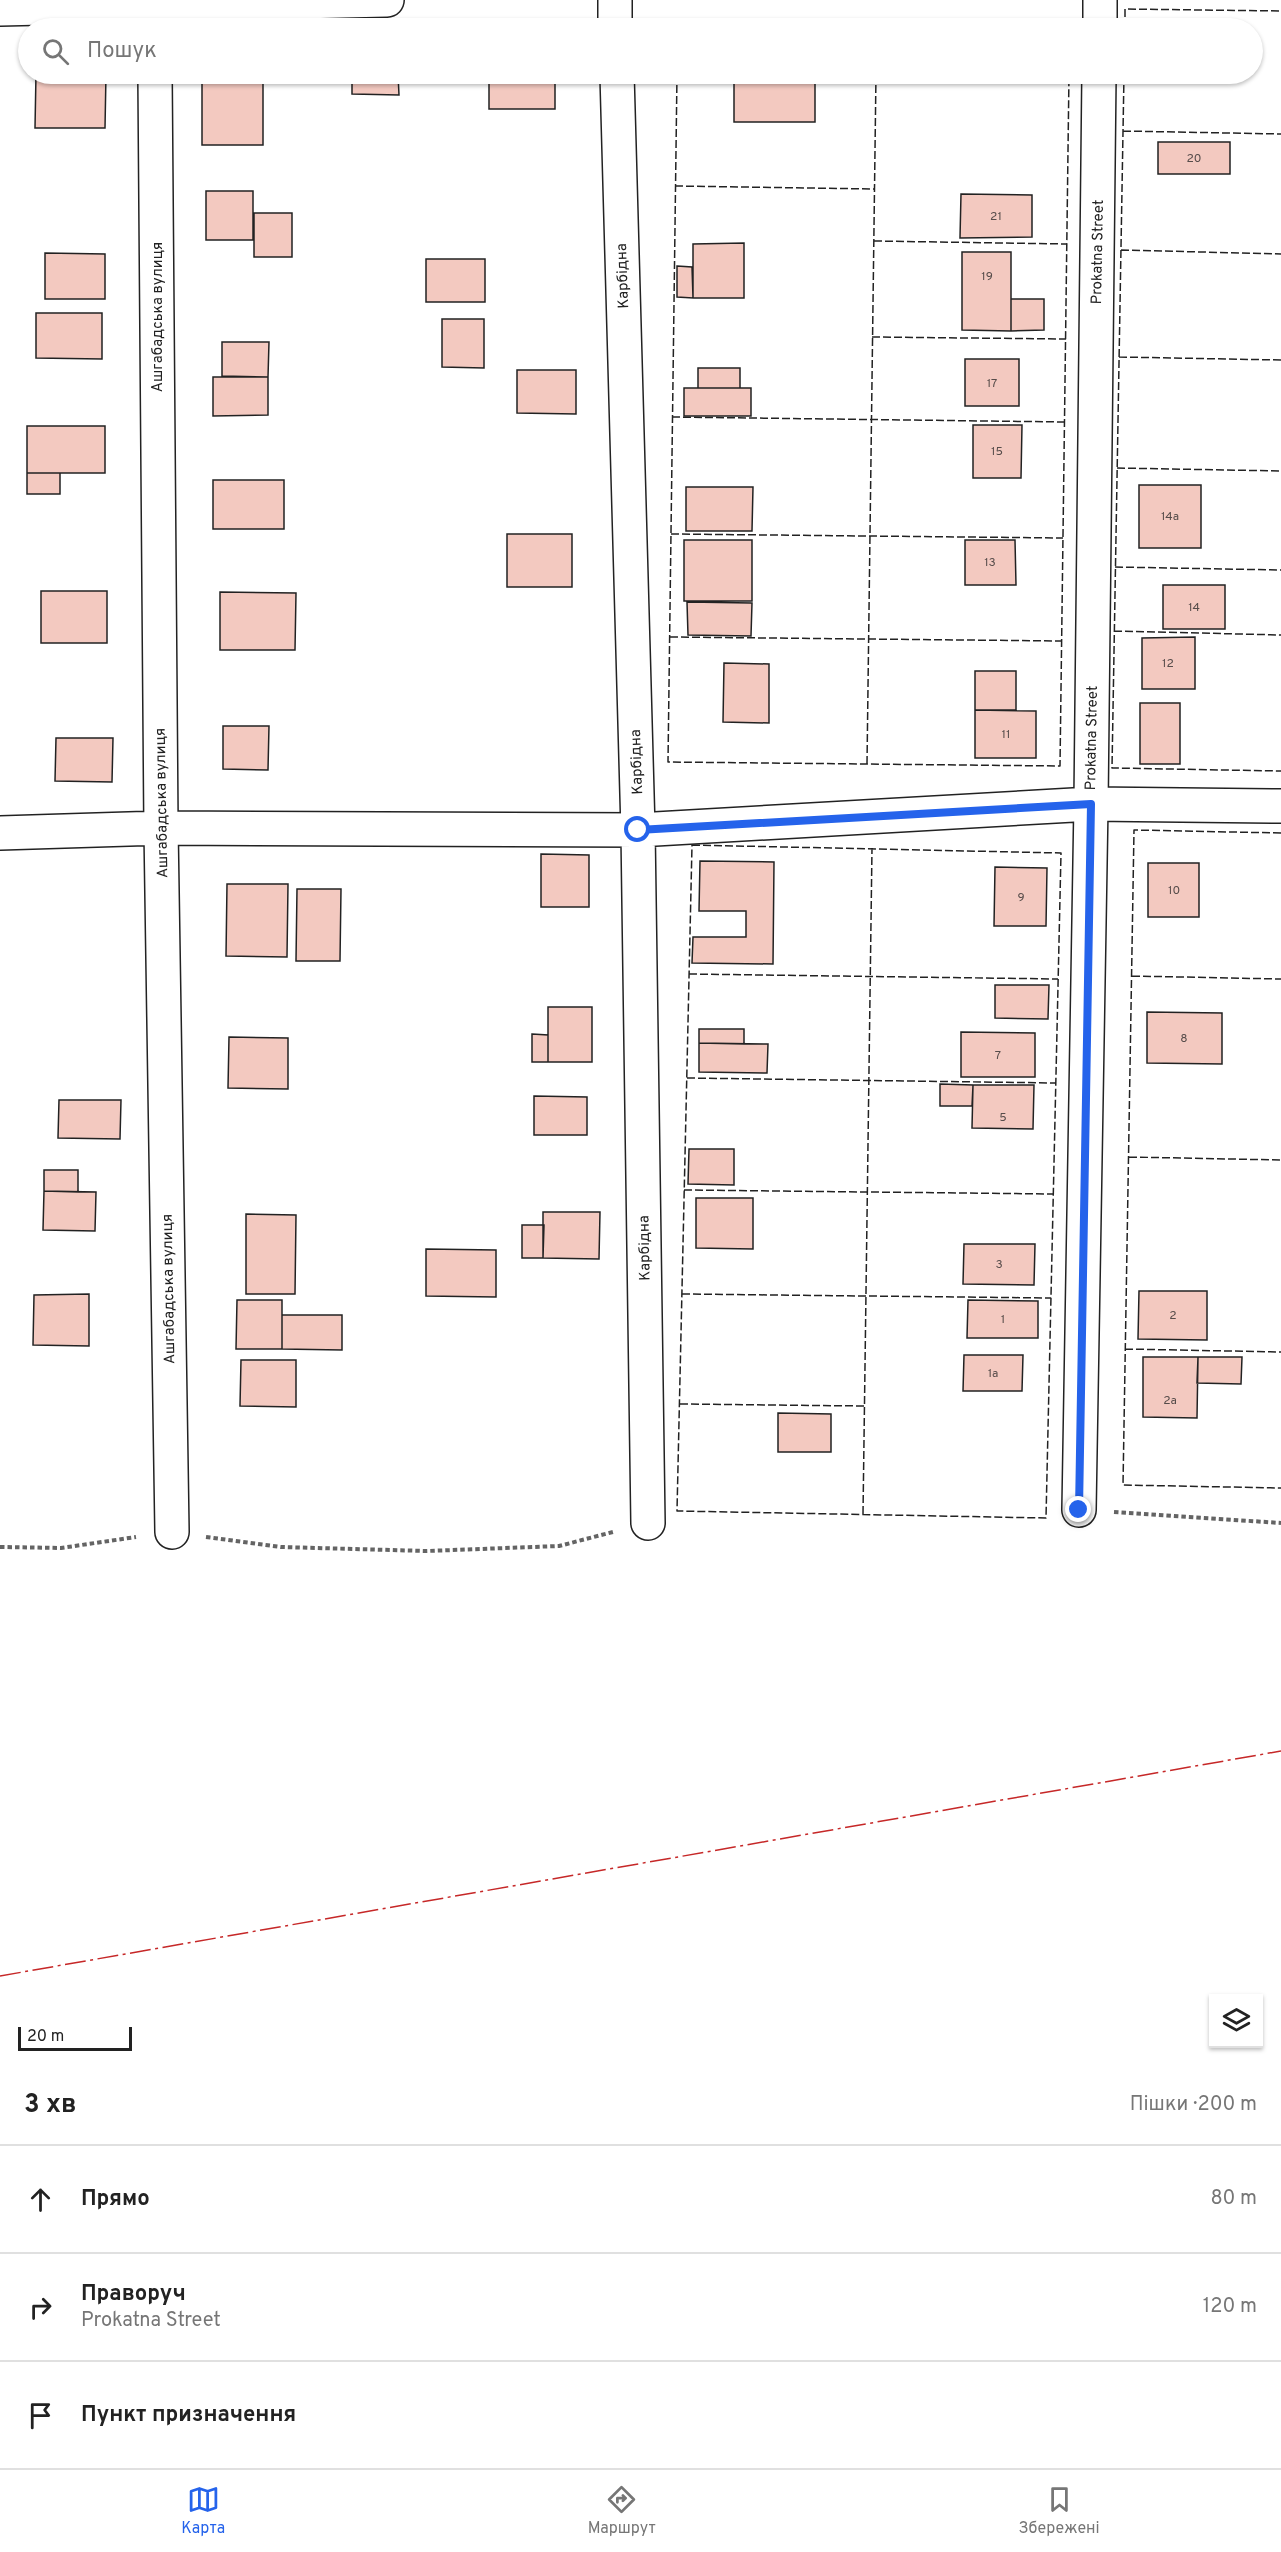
<!DOCTYPE html>
<html lang="uk">
<meta charset="utf-8">
<style>
:root{--surface:#fff;--page:#f2f2f2;--text:#222;--muted:#767676;--line:#e0e0e0;--accent:#2563eb}
body{margin:0;font-family:Overpass,sans-serif;background:var(--page);color:var(--text)}
.controls{position:absolute;right:18px;bottom:18px;display:grid;overflow:hidden;border-radius:0px;box-shadow:0 2px 4px #0004}
.controls button{width:54px;height:54px;display:grid;place-items:center;padding:0;border:0;border-bottom:2px solid var(--line);background:var(--surface);color:var(--text);font:30px sans-serif}
.scale{position:absolute;left:18px;bottom:15px;width:114px;box-sizing:border-box;padding-left:6px;border:3px solid #222;border-top:0;font-size:16px;line-height:21px;white-space:nowrap;color:#222;-webkit-text-stroke:4px #fff;paint-order:stroke}
.stop{position:absolute;width:18px;height:18px;margin:-14px;border:4px solid #2563eb;border-radius:50%;background:#fff}
.stop.end{background:#2563eb;border-color:#fff;box-shadow:0 2px 6px #0008}
.list{margin:0;padding:0;list-style:none}
h2{display:flex;justify-content:space-between;align-items:center;height:78px;margin:0;padding:0 24px;font-size:26px}
h2 small{font-size:20px;font-weight:400;color:var(--muted)}
.list li{display:grid;grid-template-columns:39px 1fr auto;gap:18px;align-items:center;box-sizing:border-box;height:108px;padding:0 24px;border-top:2px solid var(--line)}
.list b{display:block;font-size:22px;white-space:nowrap}
.list p{margin:0;font-size:20px;white-space:nowrap;color:var(--muted)}
.list em{font-size:20px;font-style:normal;color:var(--muted)}
.icon{flex:none;width:33px;height:33px;fill:none;stroke:currentColor;stroke-width:2;stroke-linecap:round;stroke-linejoin:round}
.map{position:relative;flex:none;width:1281px;height:2066px;overflow:hidden}
.search{position:absolute;background:var(--surface);box-shadow:0 2px 4px #0004;left:18px;right:18px;top:18px;height:66px;display:flex;align-items:center;gap:15px;box-sizing:border-box;padding:0 21px;border-radius:33px;color:var(--muted);font-size:22px}
.sheet{height:402px;background:var(--surface)}
nav{display:flex;justify-content:space-around;align-items:center;box-sizing:border-box;height:84px;border-top:2px solid var(--line);background:var(--surface);font-size:16px;color:var(--muted)}
nav a{display:grid;justify-items:center;gap:3px}
nav .on{color:var(--accent)}
.map>svg:first-child{display:block}
.building{fill:#f3c9c0;stroke:#222;stroke-width:1.5}
.lines{fill:none;stroke-linecap:round;stroke-linejoin:round}
.minor-casing{stroke:#222;stroke-width:36}
.path{stroke:#646464;stroke-width:4;stroke-dasharray:4.5 3;stroke-linecap:butt}
.minor{stroke:#fff;stroke-width:33}
.fence{stroke:#222;stroke-width:1.5;stroke-dasharray:8 3;stroke-linecap:butt}
.power{stroke:#c62828;stroke-width:1.5;stroke-dasharray:21 4.5 3 4.5;stroke-linecap:butt}
.route{stroke:#2563eb;stroke-width:8}
.labels{text-anchor:middle;stroke-width:4.5;stroke-linejoin:round;paint-order:stroke}
.number-label{font-size:12px;fill:#564c4a}
.street-label{font-size:15px;fill:#222;stroke:#fff}
</style>
<div class="map">
<svg width="1281" height="2066" viewBox="0 0 1281 2066">
<rect width="100%" height="100%" fill="#fff"/>
<path class="building" d="M1151 26H1216V28H1151Z
M36 74H106L105 128H35Z
M202 74H263V145H202Z
M352 74H398L399 95 352 94Z
M489 74H555V109H489Z
M734 74H815V122H734Z
M1158 142H1230V174H1158Z
M206 191H253V240H206Z
M961 194 1032 195V237L960 238Z
M254 213H292V257H254Z
M744 243V298H693V244Z
M962 252H1011V331L962 330Z
M45 253 105 254V299H45Z
M426 259H485V302H426Z
M677 266 692 267 693 298 677 297Z
M1011 299H1044V330L1011 331Z
M36 313H102V359L36 358Z
M442 319H484V368L442 367Z
M222 342H269L268 377 222 376Z
M965 359H1019V406H965Z
M698 368H740V388H698Z
M517 370H576V414L517 413Z
M213 377H268V415L213 416Z
M684 388H751V416H684Z
M973 425H1022L1021 478H973Z
M27 426H105V473H27Z
M27 473H60V494H27Z
M213 480H284V529H213Z
M1139 485H1201V548H1139Z
M686 487H753L752 531H686Z
M507 534H572V587H507Z
M684 540H752V601H684Z
M965 540H1015L1016 585H965Z
M1163 585H1225V629H1163Z
M41 591H107V643H41Z
M220 592 296 593 295 650H220Z
M687 602 752 603 751 636 688 635Z
M1195 637V689H1142V638Z
M724 663 769 664V723L723 722Z
M975 671H1016V710H975Z
M1140 703H1180V764H1140Z
M975 710 1036 711V758H975Z
M223 726H269L268 770 223 769Z
M56 738H113L112 782 55 781Z
M541 854 589 855V907H541Z
M700 861 774 862 773 964 692 963 693 937H746V911H699Z
M1148 863H1199V917H1148Z
M995 867 1047 868 1046 926H994Z
M227 884H288L287 957 226 956Z
M297 889H341L340 961H296Z
M995 985H1049L1048 1019 995 1018Z
M548 1007H592V1062H548Z
M1147 1012 1222 1013V1064L1147 1063Z
M699 1029H744V1044L699 1043Z
M961 1032 1035 1033V1077H961Z
M532 1034 548 1035V1062H532Z
M229 1037 288 1038V1089L228 1088Z
M699 1043 768 1044 767 1073 699 1072Z
M940 1084 973 1085 972 1106H940Z
M973 1085H1034L1033 1129 972 1128Z
M534 1096 587 1097V1135H534Z
M59 1100H121L120 1139 58 1138Z
M689 1149H734V1185L688 1184Z
M44 1170H78V1192L44 1191Z
M44 1191 96 1192 95 1231 43 1230Z
M696 1198H753V1249L696 1248Z
M543 1212H600L599 1259 543 1258Z
M246 1214 296 1215 295 1294H246Z
M522 1225H544L543 1258H522Z
M964 1244H1035L1034 1285 963 1284Z
M426 1249 496 1250V1297L426 1296Z
M1139 1291H1207V1340L1138 1339Z
M89 1294V1346L33 1345 34 1295Z
M237 1300H282V1349H236Z
M968 1300 1038 1301V1338H967Z
M282 1315H342V1350L282 1349Z
M964 1355H1023L1022 1391H963Z
M1143 1357H1198L1197 1418 1143 1417Z
M1198 1357H1242L1241 1384 1197 1383Z
M241 1360H296V1407L240 1406Z
M778 1413 831 1414V1452H778Z"/>
<g class="lines">
<defs>
<path id="minor" d="M615 0V28
M0 9 387 0
M1100 28V0
M155 74 161 828 172 1532
M617 74 638 830 648 1523
M0 833 161 828 638 830 1091 804 1281 806
M1079 1510 1091 804 1099 74"/>
</defs>
<use href="#minor" class="minor-casing"/>
<path class="path" d="M1114 1512 1281 1523
M206 1537 281 1547 427 1551 559 1546 613 1532
M0 1547 61 1548 136 1537"/>
<use href="#minor" class="minor"/>
<path class="fence" d="M1125 28V9L1281 11
M677 74 668 762 1060 766 1069 74
M1124 74 1112 768 1281 771
M1123 131 1281 134
M675 186 875 189
M874 241 1067 244
M1121 250 1281 254
M872 337 1066 339
M1119 357 1281 360
M672 417 1065 422
M1117 468 1281 471
M671 534 1063 538
M1115 567 1281 570
M1114 631 1281 635
M670 637 1062 641
M867 764 876 74
M1281 833 1134 830 1123 1485 1281 1488
M692 845 1061 853 1046 1518 677 1511Z
M689 974 1058 979
M1132 976 1281 979
M687 1078 1056 1083
M1129 1157 1281 1160
M684 1190 1053 1194
M682 1294 1051 1298
M1125 1349 1281 1352
M680 1404 865 1406
M863 1514 872 848"/>
<path class="power" d="M0 1976 1281 1751"/>
</g>
<g class="lines">
<path class="route" d="M638 830 1091 804 1079 1510"/>
</g>
<g class="labels">
<g class="number-label">
<text x="1194" y="162">20</text>
<text x="996" y="220">21</text>
<text x="987" y="280">19</text>
<text x="992" y="387">17</text>
<text x="997" y="455">15</text>
<text x="1170" y="520">14а</text>
<text x="990" y="566">13</text>
<text x="1194" y="611">14</text>
<text x="1168" y="667">12</text>
<text x="1006" y="738">11</text>
<text x="1174" y="894">10</text>
<text x="1021" y="901">9</text>
<text x="1184" y="1042">8</text>
<text x="998" y="1059">7</text>
<text x="1003" y="1121">5</text>
<text x="999" y="1268">3</text>
<text x="1173" y="1319">2</text>
<text x="1003" y="1323">1</text>
<text x="993" y="1377">1а</text>
<text x="1170" y="1404">2а</text>
</g>
<g class="street-label">
<text transform="translate(1097 252) rotate(-89)" y="5">Prokatna Street</text>
<text transform="translate(622 276) rotate(-92)" y="5">Карбідна</text>
<text transform="translate(157 317) rotate(-90)" y="5">Ашгабадська вулиця</text>
<text transform="translate(1091 738) rotate(-89)" y="5">Prokatna Street</text>
<text transform="translate(636 762) rotate(-92)" y="5">Карбідна</text>
<text transform="translate(161 803) rotate(-91)" y="5">Ашгабадська вулиця</text>
<text transform="translate(644 1248) rotate(-91)" y="5">Карбідна</text>
<text transform="translate(168 1289) rotate(-91)" y="5">Ашгабадська вулиця</text>
</g>
</g>
</svg>
<div class="controls">
<button><svg class="icon" aria-label="layers" viewBox="0 0 24 24"><path d="M12 4l9 5-9 5-9-5zM3 14l9 5 9-5"/></svg></button>
</div>
<div class="scale">20 m</div>
<div class="stop" style="left:638px;top:830px"></div>
<div class="stop end" style="left:1079px;top:1510px"></div>
<div class="search"><svg class="icon" aria-label="search" viewBox="0 0 24 24"><circle cx="10" cy="10" r="6"/><path d="M15 15l6 6"/></svg>Пошук</div>
</div>
<section class="sheet">
<h2>3 хв<small>Пішки · 200 m</small></h2>
<ul class="list">
<li><svg class="icon" aria-label="ahead" viewBox="0 0 24 24"><path d="M12 20V5M6 11l6-6 6 6"/></svg><div><b>Прямо</b></div><em>80 m</em></li>
<li><svg class="icon" aria-label="right" viewBox="0 0 24 24"><path d="M7 20v-9h11M14 6l5 5-5 5"/></svg><div><b>Праворуч</b><p>Prokatna Street</p></div><em>120 m</em></li>
<li><svg class="icon" aria-label="arrive" viewBox="0 0 24 24"><path d="M6 21V4h12l-3 4 3 4H6"/></svg><div><b>Пункт призначення</b></div></li>
</ul>
</section>
<nav>
<a class="on"><svg class="icon" aria-label="map" viewBox="0 0 24 24"><path d="M3 6l6-2 6 2 6-2v14l-6 2-6-2-6 2zM9 4v14M15 6v14"/></svg>Карта</a>
<a><svg class="icon" aria-label="directions" viewBox="0 0 24 24"><path d="M12 3l9 9-9 9-9-9zM9 14v-3h6M13 9l2 2-2 2"/></svg>Маршрут</a>
<a><svg class="icon" aria-label="saved" viewBox="0 0 24 24"><path d="M7 4h10v16l-5-4-5 4z"/></svg>Збережені</a>
</nav>
